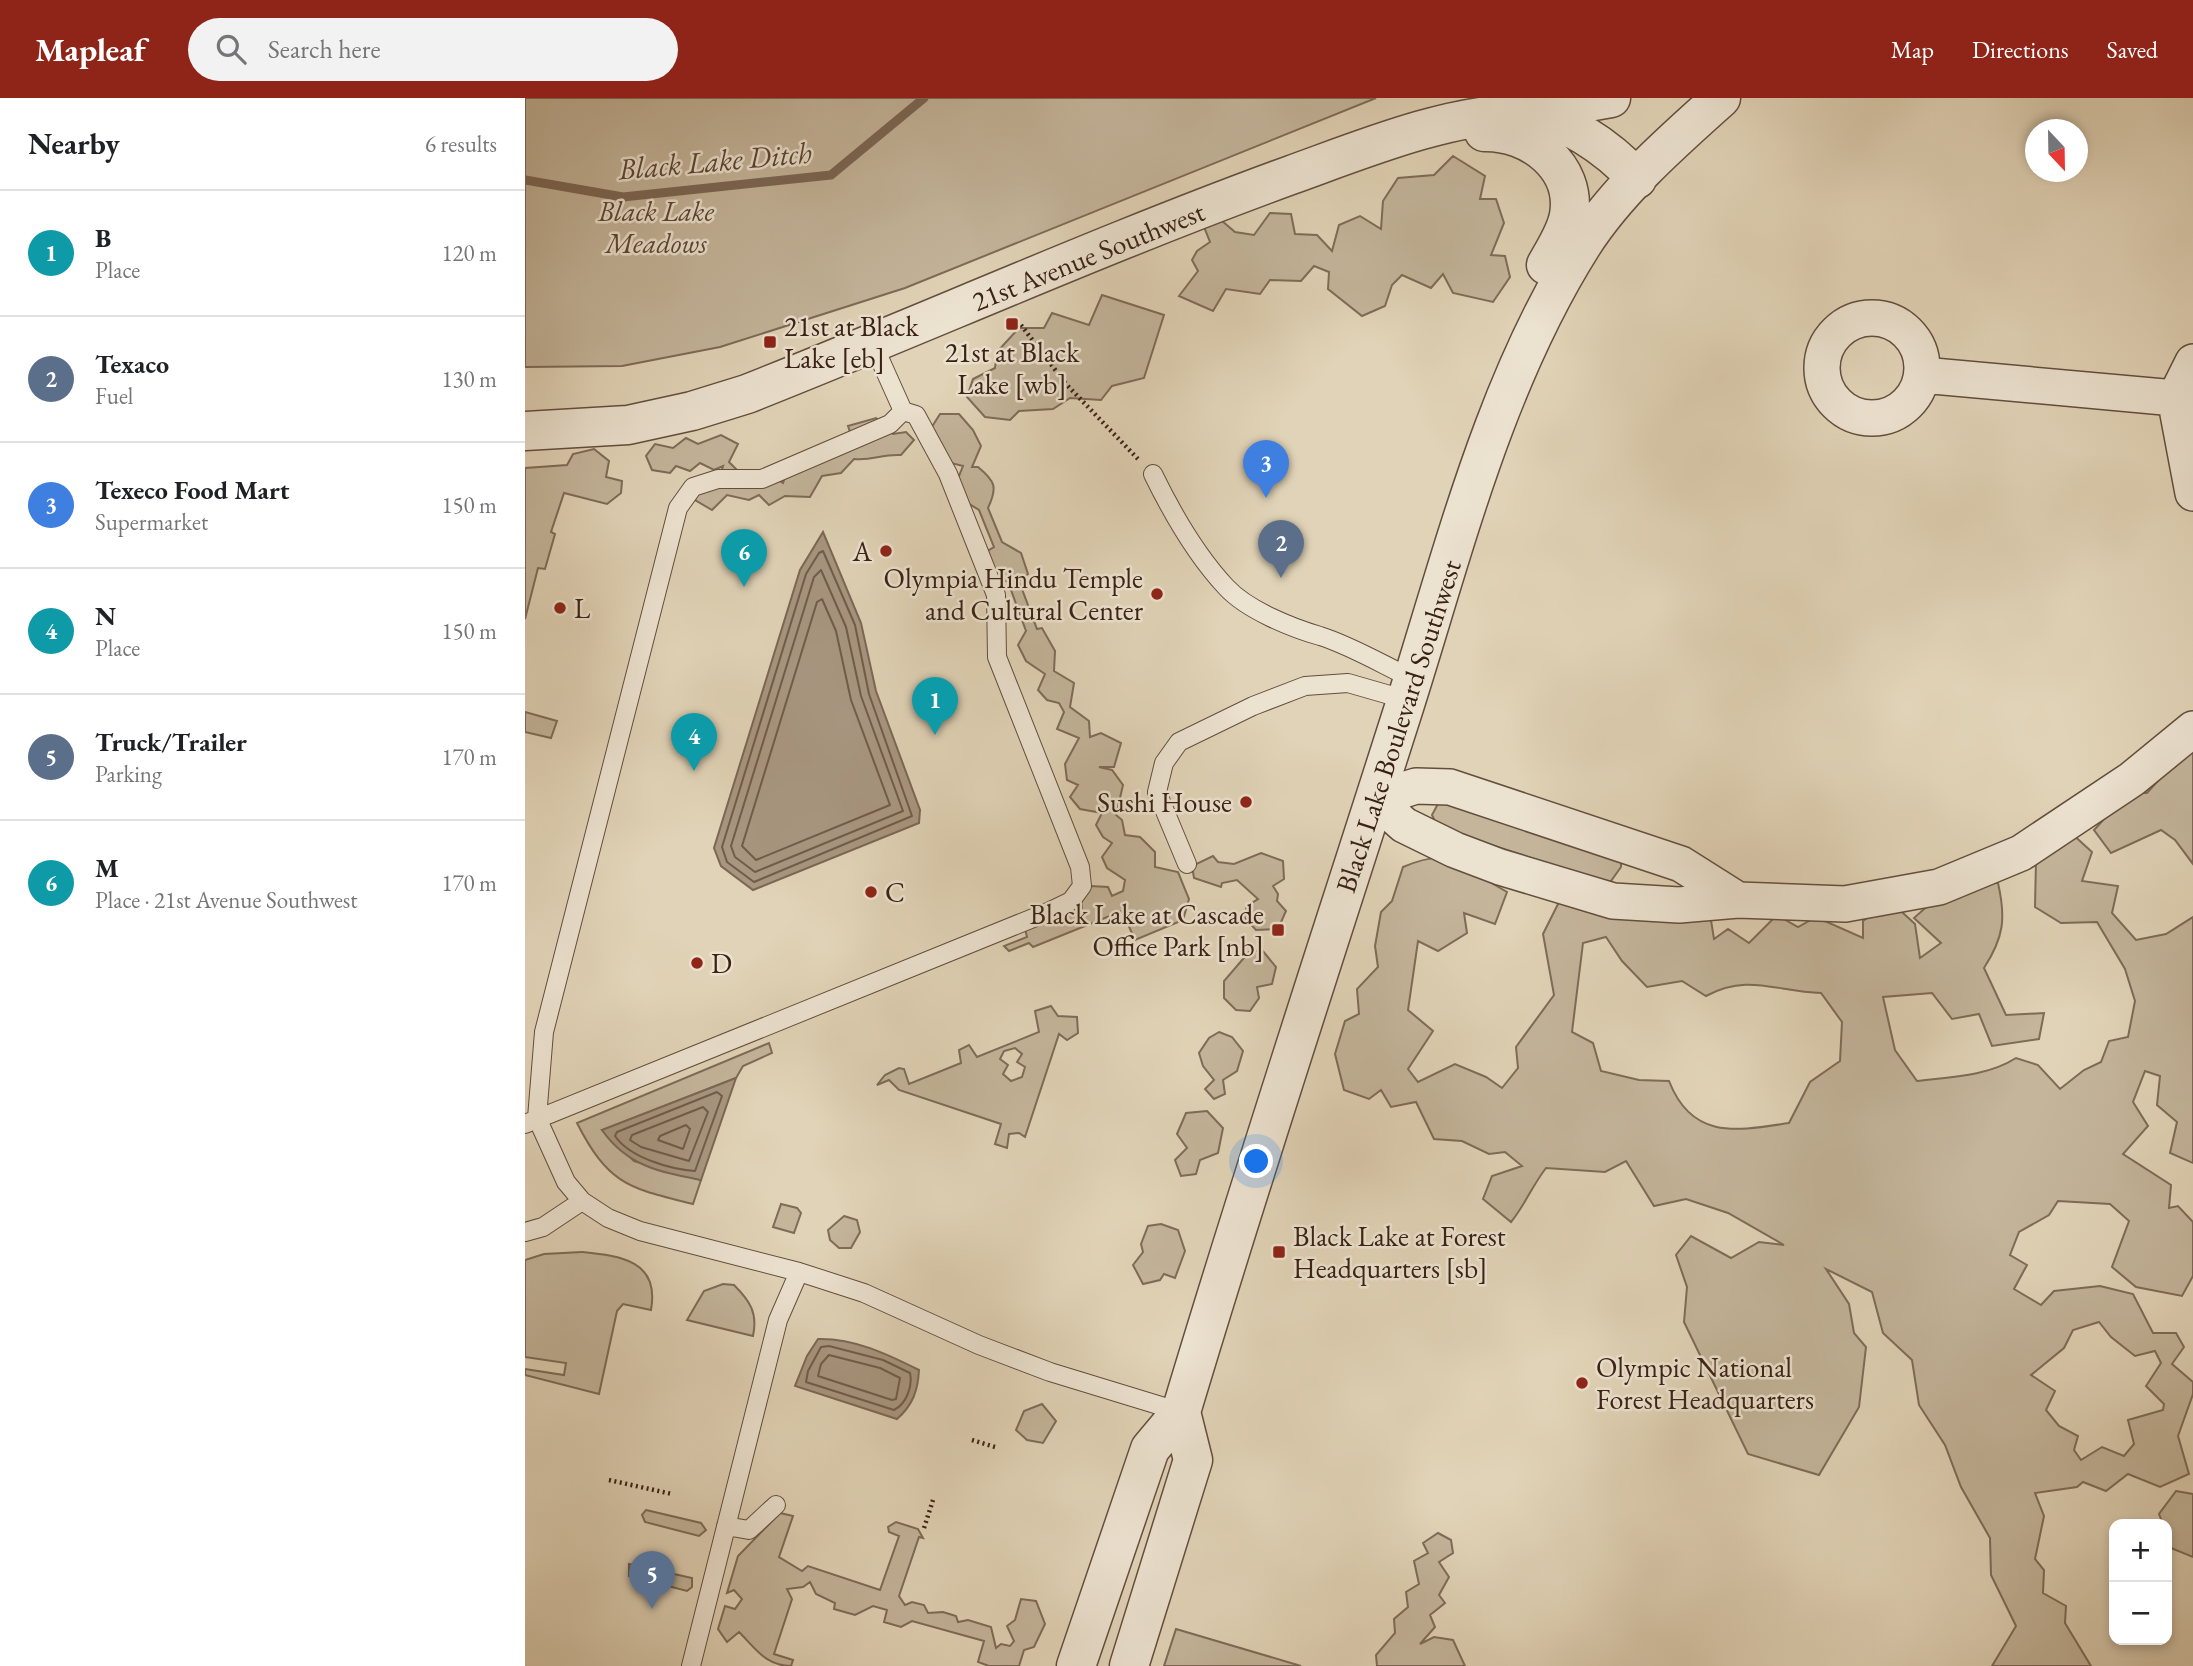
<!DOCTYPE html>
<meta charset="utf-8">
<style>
:root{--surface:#fff;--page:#f2f2f2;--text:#202124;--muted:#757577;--line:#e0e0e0;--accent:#8f2418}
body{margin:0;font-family:"EB Garamond",serif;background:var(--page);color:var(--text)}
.controls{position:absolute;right:21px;bottom:21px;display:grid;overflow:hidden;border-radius:14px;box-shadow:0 4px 10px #0003}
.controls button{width:63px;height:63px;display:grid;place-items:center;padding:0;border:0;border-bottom:2px solid var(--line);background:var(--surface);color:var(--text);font:35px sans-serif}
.compass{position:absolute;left:1500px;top:21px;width:63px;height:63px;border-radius:50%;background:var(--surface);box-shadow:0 4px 10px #0003;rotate:158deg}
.you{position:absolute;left:732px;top:1064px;width:24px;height:24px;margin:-18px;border:5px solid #fff;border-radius:50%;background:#1a73e8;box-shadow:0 0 0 10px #1a73e833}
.badge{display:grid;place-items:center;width:46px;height:46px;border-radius:50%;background:var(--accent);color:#fff;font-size:23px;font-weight:700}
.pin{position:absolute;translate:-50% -58px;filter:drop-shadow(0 2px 4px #0008)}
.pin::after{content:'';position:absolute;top:37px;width:24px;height:21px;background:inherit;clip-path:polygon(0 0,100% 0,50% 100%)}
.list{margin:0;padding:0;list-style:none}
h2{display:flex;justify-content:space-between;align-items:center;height:91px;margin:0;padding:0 28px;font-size:30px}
h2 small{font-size:23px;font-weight:400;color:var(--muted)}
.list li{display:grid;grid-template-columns:46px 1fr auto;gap:21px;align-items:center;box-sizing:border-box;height:126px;padding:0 28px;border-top:2px solid var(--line)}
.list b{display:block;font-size:26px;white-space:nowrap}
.list p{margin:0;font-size:23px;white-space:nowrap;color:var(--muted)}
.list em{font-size:23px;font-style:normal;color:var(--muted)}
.icon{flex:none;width:38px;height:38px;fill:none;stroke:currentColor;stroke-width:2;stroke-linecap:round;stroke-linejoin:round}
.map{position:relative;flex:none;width:1668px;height:1568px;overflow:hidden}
header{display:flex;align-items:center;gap:42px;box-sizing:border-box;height:98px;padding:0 35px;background:var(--accent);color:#fff}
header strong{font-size:33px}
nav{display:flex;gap:38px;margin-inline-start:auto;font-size:24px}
.search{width:490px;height:63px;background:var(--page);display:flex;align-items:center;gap:18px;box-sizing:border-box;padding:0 24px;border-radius:38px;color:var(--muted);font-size:26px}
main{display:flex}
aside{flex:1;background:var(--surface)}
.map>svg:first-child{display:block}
.green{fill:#c4b59b;stroke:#7e6b58;stroke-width:2;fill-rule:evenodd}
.water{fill:#a89680;stroke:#7c6755;stroke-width:2}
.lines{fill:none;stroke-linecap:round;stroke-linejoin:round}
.shore{stroke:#705c4a;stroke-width:2}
.stream{stroke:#7c6755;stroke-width:9}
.service-casing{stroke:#634e3e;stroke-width:20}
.minor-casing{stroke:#634e3e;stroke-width:38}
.tertiary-casing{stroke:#634e3e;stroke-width:41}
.path{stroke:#392115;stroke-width:4.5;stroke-dasharray:2 3.5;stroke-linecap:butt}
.service{stroke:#ece2d0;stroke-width:18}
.minor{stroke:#ece2d0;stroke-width:35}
.tertiary{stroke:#ece2d0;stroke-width:38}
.poi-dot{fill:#8f2418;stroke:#ece2d0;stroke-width:2.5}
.labels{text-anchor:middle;stroke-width:5;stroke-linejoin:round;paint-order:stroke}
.park-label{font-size:28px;font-style:italic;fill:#5c4636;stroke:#ece2d0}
.street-label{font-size:28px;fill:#392115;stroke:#ece2d0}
.poi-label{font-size:28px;fill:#392115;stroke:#ece2d0;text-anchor:start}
.water-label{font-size:30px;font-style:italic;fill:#5a4435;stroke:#ece2d0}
</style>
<header>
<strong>Mapleaf</strong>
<div class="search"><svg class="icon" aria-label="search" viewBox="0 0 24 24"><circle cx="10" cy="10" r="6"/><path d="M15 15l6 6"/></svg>Search here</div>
<nav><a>Map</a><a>Directions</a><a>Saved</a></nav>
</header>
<main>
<aside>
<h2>Nearby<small>6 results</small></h2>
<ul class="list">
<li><span class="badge" style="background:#0f9aa8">1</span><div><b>B</b><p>Place</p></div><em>120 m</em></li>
<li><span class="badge" style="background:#5c6f8a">2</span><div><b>Texaco</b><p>Fuel</p></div><em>130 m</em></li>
<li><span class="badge" style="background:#3f7fe0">3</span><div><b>Texeco Food Mart</b><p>Supermarket</p></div><em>150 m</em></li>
<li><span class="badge" style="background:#0f9aa8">4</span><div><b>N</b><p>Place</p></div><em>150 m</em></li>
<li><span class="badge" style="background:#5c6f8a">5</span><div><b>Truck/Trailer</b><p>Parking</p></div><em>170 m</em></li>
<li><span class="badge" style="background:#0f9aa8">6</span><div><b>M</b><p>Place · 21st Avenue Southwest</p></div><em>170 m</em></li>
</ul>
</aside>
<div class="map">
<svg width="1668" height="1568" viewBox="0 0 1668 1568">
<rect width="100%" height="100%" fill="#e1d3b7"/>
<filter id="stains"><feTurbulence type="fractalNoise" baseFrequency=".00286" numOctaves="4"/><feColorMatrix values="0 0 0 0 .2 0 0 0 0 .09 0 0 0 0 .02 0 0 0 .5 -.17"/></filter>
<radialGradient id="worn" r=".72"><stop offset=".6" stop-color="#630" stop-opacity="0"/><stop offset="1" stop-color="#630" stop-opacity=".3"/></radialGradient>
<path class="green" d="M0 0H851L380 190 195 249 97 268 0 269Z
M928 58 960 78 955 101H971L979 125 966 157 980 158 985 179 968 204 928 195 918 176 906 190 877 177 867 187 860 208 837 218 803 191 804 174 789 168 776 183 745 182 735 196 701 191 688 213 654 198 673 173 667 162 672 153 685 144 677 124 690 117 710 134 729 137 745 115 766 116 770 136 792 137 807 153 814 127 835 118 856 131 858 103 873 80 909 77Z
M577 197 639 217 619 280 587 288 576 302 545 300 528 311 494 313 485 322 460 319 442 299 448 281 470 270 472 254 494 230H519L527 215 564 227Z
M415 316H434L448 332 456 348 447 369H453C470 383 473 389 463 410L477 444 496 455 503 476 494 483 512 531 517 530 530 553 529 573 549 585 545 609 564 623 565 639 576 635 596 645 589 669H574L587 672 598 687 591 717 597 722 600 737 615 739 630 754V769L653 774 664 801 658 822 610 842 597 813 508 849 504 845 484 853 479 848 502 839 500 831 525 815 537 818 544 810H557V800L566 788 583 789 587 798 598 793 600 782 582 770 577 759 587 745 578 739 571 727 577 715 555 711 545 699 553 687 542 682 540 666 554 640 532 631 539 614 534 605 522 602 513 592 520 576 501 563 493 547 501 533 483 484 464 476 459 455 469 449 454 412 433 399 432 383 438 368 418 363 403 335Z
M351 320 368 336 381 334 389 342 376 357C356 356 347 363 329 361L316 375 297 378 285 399 260 398 244 407 234 397 224 402 202 397 187 412 170 402 176 388 192 389 198 368 189 372 175 365 165 373 151 368 145 375 127 372 121 358 130 346 148 350 161 340 173 346 196 337 213 346 204 364 224 384 240 374 258 385 267 359 330 349 323 328Z
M69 351 84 363 81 379 97 383 96 395 82 406 39 395 26 434 30 436 20 471 13 470 0 521V370L42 367 48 356Z
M0 614 32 623 26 640 0 634Z
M1660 653 1668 654V766L1650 742 1636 732 1586 755 1569 732 1603 695H1622Z
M915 702 1096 763V769L1086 783H1079L913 730 907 717Z
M1544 733 1567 754 1557 783 1593 788 1587 815 1611 842 1641 836 1668 819V1065L1645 1055 1652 1024 1632 1007 1635 978 1620 973 1608 1004 1623 1028 1598 1056 1646 1087 1644 1110 1653 1108 1668 1124V1178L1657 1198 1611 1189 1587 1169 1604 1123 1585 1106 1533 1103 1524 1117 1494 1134 1485 1157 1502 1167 1489 1191 1516 1207 1529 1193 1575 1188 1608 1196 1628 1235H1651L1659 1249 1647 1266 1668 1284V1296L1653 1338 1664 1376 1635 1389 1603 1376 1581 1393 1558 1384 1552 1389 1510 1395 1519 1418 1510 1461 1519 1472 1518 1495 1541 1508 1540 1525 1566 1568H1467L1491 1528 1466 1477 1465 1440 1436 1389 1420 1347 1394 1307 1387 1262 1358 1235 1347 1194 1301 1171 1324 1206 1329 1235 1341 1249 1334 1309 1294 1377 1223 1356 1159 1224 1162 1189 1151 1157 1166 1138 1206 1160 1234 1144 1259 1147 1203 1115 1161 1101 1129 1108 1101 1063 1080 1074 1021 1070C1007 1088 1000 1107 986 1124L958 1101 967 1078 997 1068 980 1054 964 1056 937 1043 909 1041 891 1004 866 1009 856 992 844 1001 819 992 810 956 820 923 834 916 832 891 853 869 850 848 856 814 867 803 878 769C910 755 928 759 962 763L963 783 982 794 970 826 939 815 942 835 913 853 893 843 883 912 908 933 883 971 893 984 930 966 961 979 977 990 993 970 991 949 1029 897 1018 836 1038 796 1185 816 1189 841 1203 831 1224 845 1252 817 1273 829 1291 819 1338 840V823L1365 803 1390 826 1395 860 1416 845 1389 820 1417 795 1435 799 1447 785H1473C1481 820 1479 839 1459 870L1481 917 1519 915 1514 941 1467 948 1454 916 1427 921 1407 895 1358 899 1370 952 1392 983C1426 979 1463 978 1491 960L1513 967 1535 991 1559 972 1576 964 1584 943 1603 939 1610 903 1600 871 1572 824 1536 825 1510 809 1511 762ZM1081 839 1097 863 1122 889 1157 883 1181 898C1223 875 1252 894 1296 895L1317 924 1315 963 1285 984 1264 1025C1211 1033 1167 1042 1144 983L1114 982 1076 973 1068 945 1047 934 1058 845ZM1574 1224 1586 1239 1610 1258 1630 1253 1636 1265 1621 1288 1639 1306 1638 1312 1603 1322 1609 1346 1599 1358 1577 1349 1556 1362 1549 1352 1553 1338 1534 1328 1521 1312 1530 1293 1506 1277 1539 1250 1548 1232Z
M736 755 758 763 759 781 748 788 753 796 752 803 761 813 753 831 731 832 719 819 722 808 733 801 712 782 697 785 696 789 669 780 667 768 688 758 693 764 709 766Z
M737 852 751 869 747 886 732 889 734 900 725 913 711 912 699 900V883L724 854Z
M526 908 533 918 552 919 553 935 542 942 534 936 500 1039 494 1035 484 1036 482 1050 470 1046 476 1026 374 992 364 982 352 987 360 977 374 970 379 971 384 986 436 965 434 952 444 947 452 959 514 934 510 913ZM490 950 497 956 492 964 500 969 497 979 486 983 478 976 483 967 475 961 479 953Z
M694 934 707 939 718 953 712 973 698 982 700 996 689 1001 680 991 689 982 678 968 674 955 684 940Z
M244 945 247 955 218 968 211 980 77 1032 109 1063 176 1082 168 1106C105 1090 84 1088 52 1025Z
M682 1013 698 1030 693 1055 675 1062 671 1076 656 1078 650 1062 662 1050 652 1036 661 1015Z
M256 1106 272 1110 276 1115 269 1135 248 1129Z
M319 1118 332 1122 335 1134 326 1150H314L305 1142 303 1132Z
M636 1126 653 1132 660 1153 650 1180 639 1176 635 1182 618 1186 608 1167 618 1154 616 1146 623 1128Z
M57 1154C95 1158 135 1162 126 1212L98 1206 92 1213 74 1296 0 1277V1271L39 1277 41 1265 0 1259V1162L19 1156Z
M198 1186 209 1187C225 1203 233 1215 228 1238L162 1222 179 1193Z
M517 1306 531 1323 518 1345 502 1342 491 1332 499 1313Z
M1651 1393 1668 1396V1459L1646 1450 1642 1426H1638L1634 1416Z
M121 1412 176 1425 181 1432 174 1438 120 1424 117 1417Z
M255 1415 268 1418 254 1459 277 1473 283 1468 355 1492 374 1438 364 1434 363 1429 371 1424 393 1431 398 1440 394 1439 374 1498 380 1507 387 1504 399 1507 403 1515 418 1514 431 1518 433 1524 443 1522 466 1529 471 1550 476 1546 485 1548 489 1543 482 1528 490 1522 496 1501 511 1503 520 1526 509 1549 499 1552 494 1568H464L453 1564 459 1543 387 1523 376 1529 359 1524 362 1512 348 1508 330 1517 309 1511 310 1505 291 1496 285 1484 278 1489 262 1491 267 1501 249 1556 268 1562 266 1568C241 1568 231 1551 214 1534L202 1544 193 1531 200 1508 210 1511 217 1501 209 1492 202 1495 213 1458Z
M913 1435 926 1442 928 1455 914 1464 924 1479 914 1497 920 1505 905 1517 910 1529 895 1546 909 1539 928 1542 940 1568H852L851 1557 870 1535 869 1521 883 1509 881 1494 894 1486 889 1463 903 1455 898 1445Z
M104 1466 167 1480V1489L162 1493 104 1478Z
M651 1531 776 1568H639Z"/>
<path class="water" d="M298 434 336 525 351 593 395 712 394 725 228 792 196 768 189 750 275 472Z
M211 980 176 1082C135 1074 102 1068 77 1032Z
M293 1241C329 1240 362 1256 394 1272 393 1292 388 1307 372 1321L270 1288 282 1258Z"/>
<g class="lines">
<path class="shore" d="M298 453 330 527 344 596 387 718 229 784 202 764 197 749 281 476 294 455Z
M296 472 321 529 336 598 378 713 230 774 210 759 206 748 289 479Z
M297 501 311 533 326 602 365 707 231 762 217 748 292 504Z
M192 994 197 998 170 1073C145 1071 105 1060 90 1038L92 1034Z
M178 1009 183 1014 164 1063 116 1049 105 1042 107 1037Z
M161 1027 165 1031 158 1051 133 1042 135 1038Z
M304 1248 358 1262 385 1275C388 1289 381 1306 369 1312L281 1284 283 1273 296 1249Z
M304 1257 355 1270 375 1280 371 1301 367 1302 293 1278 296 1266Z"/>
<path class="stream" d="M0 82 98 99 306 77 399 0"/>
<defs>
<path id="service" d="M378 313 365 326 237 381H193L168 389 153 410 19 934 12 1020 41 1084 57 1103 83 1120 115 1133 274 1174 339 1195 454 1247 525 1274 656 1314
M628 376C647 415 672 458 701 489 722 512 767 530 795 538 827 548 858 567 888 581
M662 766 632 694 639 665 654 644 728 608 780 588 823 585 882 602
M0 1026 523 814 546 803 557 788 555 769 472 559 471 497 423 376 391 317 378 313 348 246
M0 1134 18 1129 57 1103
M201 1428 224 1432 251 1407
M166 1568 253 1222 274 1174"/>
<path id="minor" d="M1297 270a50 50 0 1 1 100 0a50 50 0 1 1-100 0Z
M1668 264 1650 300 1668 395
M1397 277 1650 300
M850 701 879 727 930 752 975 769 1088 803 1154 807 1213 802 1320 806 1414 789 1496 755 1607 681 1668 631
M850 701 891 688 925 689 1156 766 1213 802"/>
<path id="tertiary" d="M1006 14 1086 0
M959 34C1006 33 1052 69 1044 117 1041 135 1029 152 1021 167
M0 333 103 327 167 313 222 296C404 224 582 144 766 77 833 53 925 15 995 16 1037 16 1085 51 1112 81
M551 1568 625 1351 656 1314C725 1083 801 854 874 625 926 464 966 291 1057 147 1092 92 1148 43 1196 0
M604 1568 668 1362 656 1314"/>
</defs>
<use href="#service" class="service-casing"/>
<use href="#minor" class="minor-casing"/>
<use href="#tertiary" class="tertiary-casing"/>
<path class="path" d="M496 227 541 286 613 361
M447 1342 470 1349
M84 1382 147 1396
M399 1430 408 1402"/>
<use href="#service" class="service"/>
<use href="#minor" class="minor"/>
<use href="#tertiary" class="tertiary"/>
</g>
<g class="poi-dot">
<rect x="480" y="219" width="14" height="14" rx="3.5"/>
<rect x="238" y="237" width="14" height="14" rx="3.5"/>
<circle cx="361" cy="453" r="7"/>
<circle cx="632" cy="496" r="7"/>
<circle cx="35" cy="510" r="7"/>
<circle cx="721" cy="704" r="7"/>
<circle cx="346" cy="794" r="7"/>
<rect x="746" y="825" width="14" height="14" rx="3.5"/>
<circle cx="172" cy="865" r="7"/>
<rect x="747" y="1147" width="14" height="14" rx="3.5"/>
<circle cx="1057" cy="1285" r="7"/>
</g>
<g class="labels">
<g class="park-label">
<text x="131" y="123">Black Lake<tspan x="131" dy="32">Meadows</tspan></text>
</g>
<g class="street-label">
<text transform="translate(563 158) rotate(-22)" y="10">21st Avenue Southwest</text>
<text transform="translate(873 628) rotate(-72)" y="10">Black Lake Boulevard Southwest</text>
</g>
<g class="poi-label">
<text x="259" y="238">21st at Black<tspan x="259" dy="32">Lake [eb]</tspan></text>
<text x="487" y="264" text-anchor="middle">21st at Black<tspan x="487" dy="32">Lake [wb]</tspan></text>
<text x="347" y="463" text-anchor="end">A</text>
<text x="618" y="490" text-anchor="end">Olympia Hindu Temple<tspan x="618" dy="32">and Cultural Center</tspan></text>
<text x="49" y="520">L</text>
<text x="707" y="714" text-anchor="end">Sushi House</text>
<text x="360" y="804">C</text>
<text x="739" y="826" text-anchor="end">Black Lake at Cascade<tspan x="739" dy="32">Office Park [nb]</tspan></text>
<text x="186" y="875">D</text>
<text x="768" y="1148">Black Lake at Forest<tspan x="768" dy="32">Headquarters [sb]</tspan></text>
<text x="1071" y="1279">Olympic National<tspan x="1071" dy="32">Forest Headquarters</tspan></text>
</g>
<g class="water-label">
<text transform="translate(190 63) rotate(-5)" y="10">Black Lake Ditch</text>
</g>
</g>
<rect width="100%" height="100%" filter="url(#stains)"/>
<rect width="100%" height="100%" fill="url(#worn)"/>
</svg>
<div class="controls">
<button>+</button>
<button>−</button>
</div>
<svg class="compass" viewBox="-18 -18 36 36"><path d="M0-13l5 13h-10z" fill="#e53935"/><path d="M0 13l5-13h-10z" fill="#757577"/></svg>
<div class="you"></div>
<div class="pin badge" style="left:410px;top:637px;background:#0f9aa8">1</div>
<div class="pin badge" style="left:756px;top:480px;background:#5c6f8a">2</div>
<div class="pin badge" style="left:741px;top:400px;background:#3f7fe0">3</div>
<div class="pin badge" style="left:169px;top:673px;background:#0f9aa8">4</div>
<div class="pin badge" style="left:127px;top:1511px;background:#5c6f8a">5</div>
<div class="pin badge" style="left:219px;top:489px;background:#0f9aa8">6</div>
</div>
</main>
